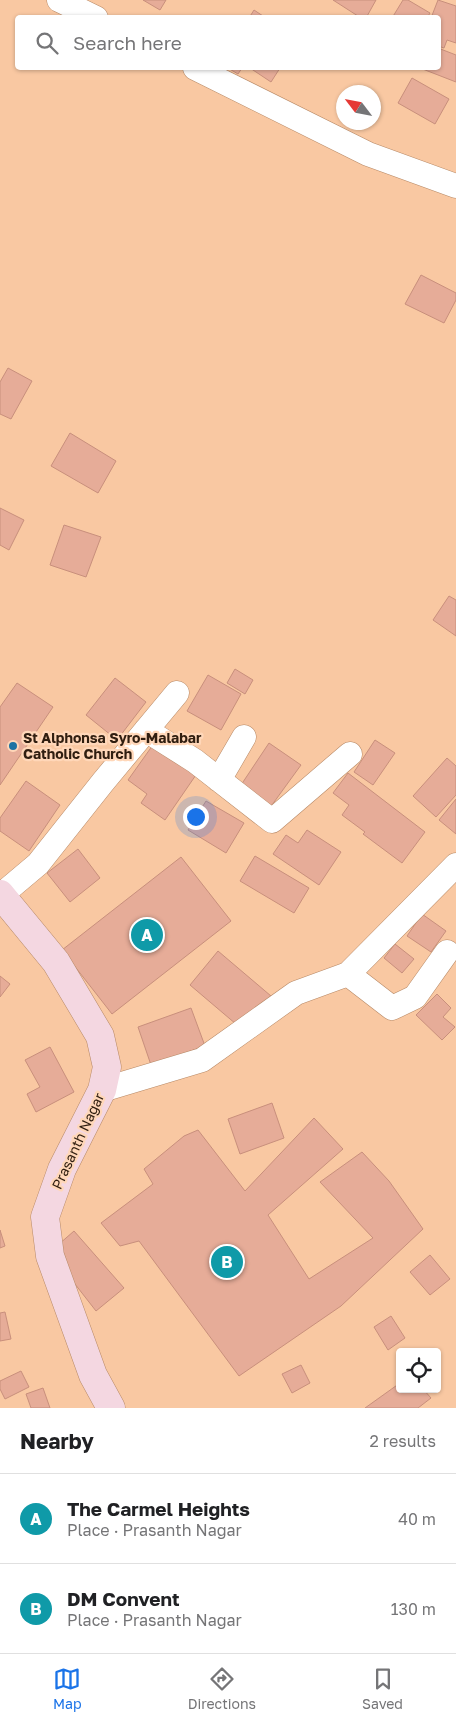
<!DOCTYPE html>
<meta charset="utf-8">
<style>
:root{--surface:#fff;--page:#f2f2f2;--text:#202124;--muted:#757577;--line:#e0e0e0;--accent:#1a73e8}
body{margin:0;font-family:"Golos Text",sans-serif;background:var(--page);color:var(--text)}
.controls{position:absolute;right:15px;bottom:15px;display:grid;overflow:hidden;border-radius:5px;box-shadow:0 1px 4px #0004}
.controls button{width:45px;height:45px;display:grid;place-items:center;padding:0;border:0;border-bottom:1px solid var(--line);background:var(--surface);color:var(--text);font:25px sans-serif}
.compass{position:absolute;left:336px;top:85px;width:45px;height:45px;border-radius:50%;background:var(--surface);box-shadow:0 1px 4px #0004;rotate:302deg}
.you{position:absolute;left:195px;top:816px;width:18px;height:18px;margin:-12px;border:4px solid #fff;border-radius:50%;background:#1a73e8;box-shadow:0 0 0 8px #1a73e833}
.badge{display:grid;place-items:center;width:32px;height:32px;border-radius:50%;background:var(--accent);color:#fff;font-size:16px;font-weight:700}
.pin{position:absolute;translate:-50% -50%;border:2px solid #fff;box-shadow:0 1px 5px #0006}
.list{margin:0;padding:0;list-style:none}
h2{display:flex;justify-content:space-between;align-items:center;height:65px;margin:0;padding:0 20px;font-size:21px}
h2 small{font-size:16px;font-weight:400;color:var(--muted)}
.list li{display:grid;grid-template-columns:32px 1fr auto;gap:15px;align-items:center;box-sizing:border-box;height:90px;padding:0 20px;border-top:1px solid var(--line)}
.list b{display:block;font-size:19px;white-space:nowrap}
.list p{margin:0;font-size:16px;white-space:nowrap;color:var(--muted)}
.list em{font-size:16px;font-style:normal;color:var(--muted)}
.icon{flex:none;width:28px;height:28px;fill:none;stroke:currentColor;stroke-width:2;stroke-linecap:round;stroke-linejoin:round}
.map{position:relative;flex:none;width:456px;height:1408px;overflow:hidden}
.search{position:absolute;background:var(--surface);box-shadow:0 1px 4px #0004;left:15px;right:15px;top:15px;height:55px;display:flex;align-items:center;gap:12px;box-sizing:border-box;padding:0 18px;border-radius:5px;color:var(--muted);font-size:19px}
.sheet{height:245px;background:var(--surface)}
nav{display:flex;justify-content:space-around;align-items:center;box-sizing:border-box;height:70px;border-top:1px solid var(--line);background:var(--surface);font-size:14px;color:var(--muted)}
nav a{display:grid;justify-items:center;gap:2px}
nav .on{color:var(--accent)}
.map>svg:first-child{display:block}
.building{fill:#e6ac98;stroke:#c88f7c}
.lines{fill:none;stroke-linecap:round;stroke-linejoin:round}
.street-casing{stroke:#b78966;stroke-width:25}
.secondary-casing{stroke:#b78966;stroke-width:29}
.street{stroke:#fff;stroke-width:24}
.secondary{stroke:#f4d7e1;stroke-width:28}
.poi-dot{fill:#1e73a3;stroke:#ffd7b9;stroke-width:2}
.labels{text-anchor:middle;stroke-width:4.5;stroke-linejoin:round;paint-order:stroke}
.poi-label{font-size:14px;font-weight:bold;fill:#301e10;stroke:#ffd7b9;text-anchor:start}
.street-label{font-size:14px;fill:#301e10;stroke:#ffd7b9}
</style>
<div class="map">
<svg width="456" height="1408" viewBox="0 0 456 1408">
<rect width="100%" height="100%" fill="#f9c8a2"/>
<path class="building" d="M143 0H166L160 10Z
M333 0H376L366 18H361Z
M403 0H408L430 13 427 18H392Z
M438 0 456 6V43L447 40 444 48 438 46V18H431Z
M254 10 266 18H249Z
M438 48 456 55V82L420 68H438Z
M228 68H242L238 74Z
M250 68H280L271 82Z
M412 78 449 99 435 124 398 103Z
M421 275 456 293V300L444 323 405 304Z
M8 368 32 381 11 419 0 414V382Z
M70 433 116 461 98 493 51 466Z
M0 508 24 520 9 550 0 545Z
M64 525 101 537 86 577 50 565Z
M449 596 456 600V636L433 620Z
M235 669 253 680 245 694 227 683Z
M208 675 241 694 221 730 187 711Z
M115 678 146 702 117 740 86 715Z
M17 683 53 707 0 785V707Z
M375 740 395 753 373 785 354 772Z
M155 742 198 772 165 820 141 803 147 794 128 780Z
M269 743 301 765 269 809 241 785Z
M447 758 456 766V795L436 817 413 796Z
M348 773 425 832 402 863 363 834 365 832 342 815 349 805 333 793Z
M26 781 60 805 29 851 0 831V818Z
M456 799V834L439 820Z
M206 801 244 823 226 853 188 830Z
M307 830 341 852 319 885 273 854 286 835 298 843Z
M78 849 100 878 70 902 47 873Z
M255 856 309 888 294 913 240 881Z
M181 857 231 921 112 1014 62 950Z
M422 914 446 931 431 952 407 936Z
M395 944 414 959 402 973 384 958Z
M218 951 271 996 243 1030 190 985Z
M0 976 10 984 0 997Z
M437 994 451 1008 443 1017 455 1027 442 1040 416 1015Z
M191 1008 205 1046 151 1065 138 1027Z
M50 1047 74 1092 36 1112 27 1094 40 1087 25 1060Z
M272 1103 284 1138 240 1154 228 1119Z
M314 1118 343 1149 268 1215 309 1279 373 1238 320 1182 362 1152 389 1181 423 1229 341 1306 239 1376 139 1241 120 1246 101 1223 153 1184 144 1169 184 1136 198 1130 245 1191Z
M0 1230 5 1246 0 1248Z
M74 1231 124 1288 96 1311 50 1252Z
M430 1255 450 1279 430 1295 410 1272Z
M5 1312 11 1339 0 1341V1313Z
M391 1316 405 1338 388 1350 374 1327Z
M301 1365 310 1383 292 1393 282 1374Z
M21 1371 29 1387 5 1399 0 1389V1381Z
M400 1383V1389H423L431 1398 418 1408H365Z
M43 1388 50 1408H31L26 1394Z"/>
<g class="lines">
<defs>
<path id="street" d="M59 0 96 18
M195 68 368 154 456 186
M146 730 195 761 272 821 350 754
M219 780 244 737
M0 896 38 864 103 782 177 693
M348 974 392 1008 415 997 447 952
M102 1090 202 1060 296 993 348 974 456 865"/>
<path id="secondary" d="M0 894 56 962 100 1036 107 1067 102 1090 62 1169 45 1217 50 1256 93 1375 111 1408"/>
</defs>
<use href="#street" class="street-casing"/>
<use href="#secondary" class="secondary-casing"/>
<use href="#street" class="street"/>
<use href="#secondary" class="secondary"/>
</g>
<circle class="poi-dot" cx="13" cy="746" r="5"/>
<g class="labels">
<g class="poi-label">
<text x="23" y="743">St Alphonsa Syro-Malabar<tspan x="23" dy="16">Catholic Church</tspan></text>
</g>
<g class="street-label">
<text transform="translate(78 1141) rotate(-65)" y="5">Prasanth Nagar</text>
</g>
</g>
</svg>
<div class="controls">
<button><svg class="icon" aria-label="locate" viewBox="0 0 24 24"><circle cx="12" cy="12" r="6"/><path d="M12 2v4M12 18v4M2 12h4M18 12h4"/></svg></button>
</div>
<svg class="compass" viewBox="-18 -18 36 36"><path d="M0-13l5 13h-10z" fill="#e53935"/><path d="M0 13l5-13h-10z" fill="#757577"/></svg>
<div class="you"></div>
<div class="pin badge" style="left:147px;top:935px;background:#0f9aa8">A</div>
<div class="pin badge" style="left:227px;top:1262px;background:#0f9aa8">B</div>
<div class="search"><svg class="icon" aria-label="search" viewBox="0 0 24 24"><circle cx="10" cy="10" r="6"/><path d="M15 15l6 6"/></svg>Search here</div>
</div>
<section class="sheet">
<h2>Nearby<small>2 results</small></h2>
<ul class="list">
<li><span class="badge" style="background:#0f9aa8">A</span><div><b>The Carmel Heights</b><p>Place · Prasanth Nagar</p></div><em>40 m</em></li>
<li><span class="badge" style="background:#0f9aa8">B</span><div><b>DM Convent</b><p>Place · Prasanth Nagar</p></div><em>130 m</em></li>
</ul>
</section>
<nav>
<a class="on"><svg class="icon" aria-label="map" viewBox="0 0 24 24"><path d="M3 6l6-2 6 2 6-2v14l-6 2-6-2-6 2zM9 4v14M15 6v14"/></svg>Map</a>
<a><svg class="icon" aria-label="directions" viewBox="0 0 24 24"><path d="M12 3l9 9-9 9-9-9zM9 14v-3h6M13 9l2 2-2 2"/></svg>Directions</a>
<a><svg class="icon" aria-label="saved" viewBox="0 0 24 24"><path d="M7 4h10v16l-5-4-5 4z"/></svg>Saved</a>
</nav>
